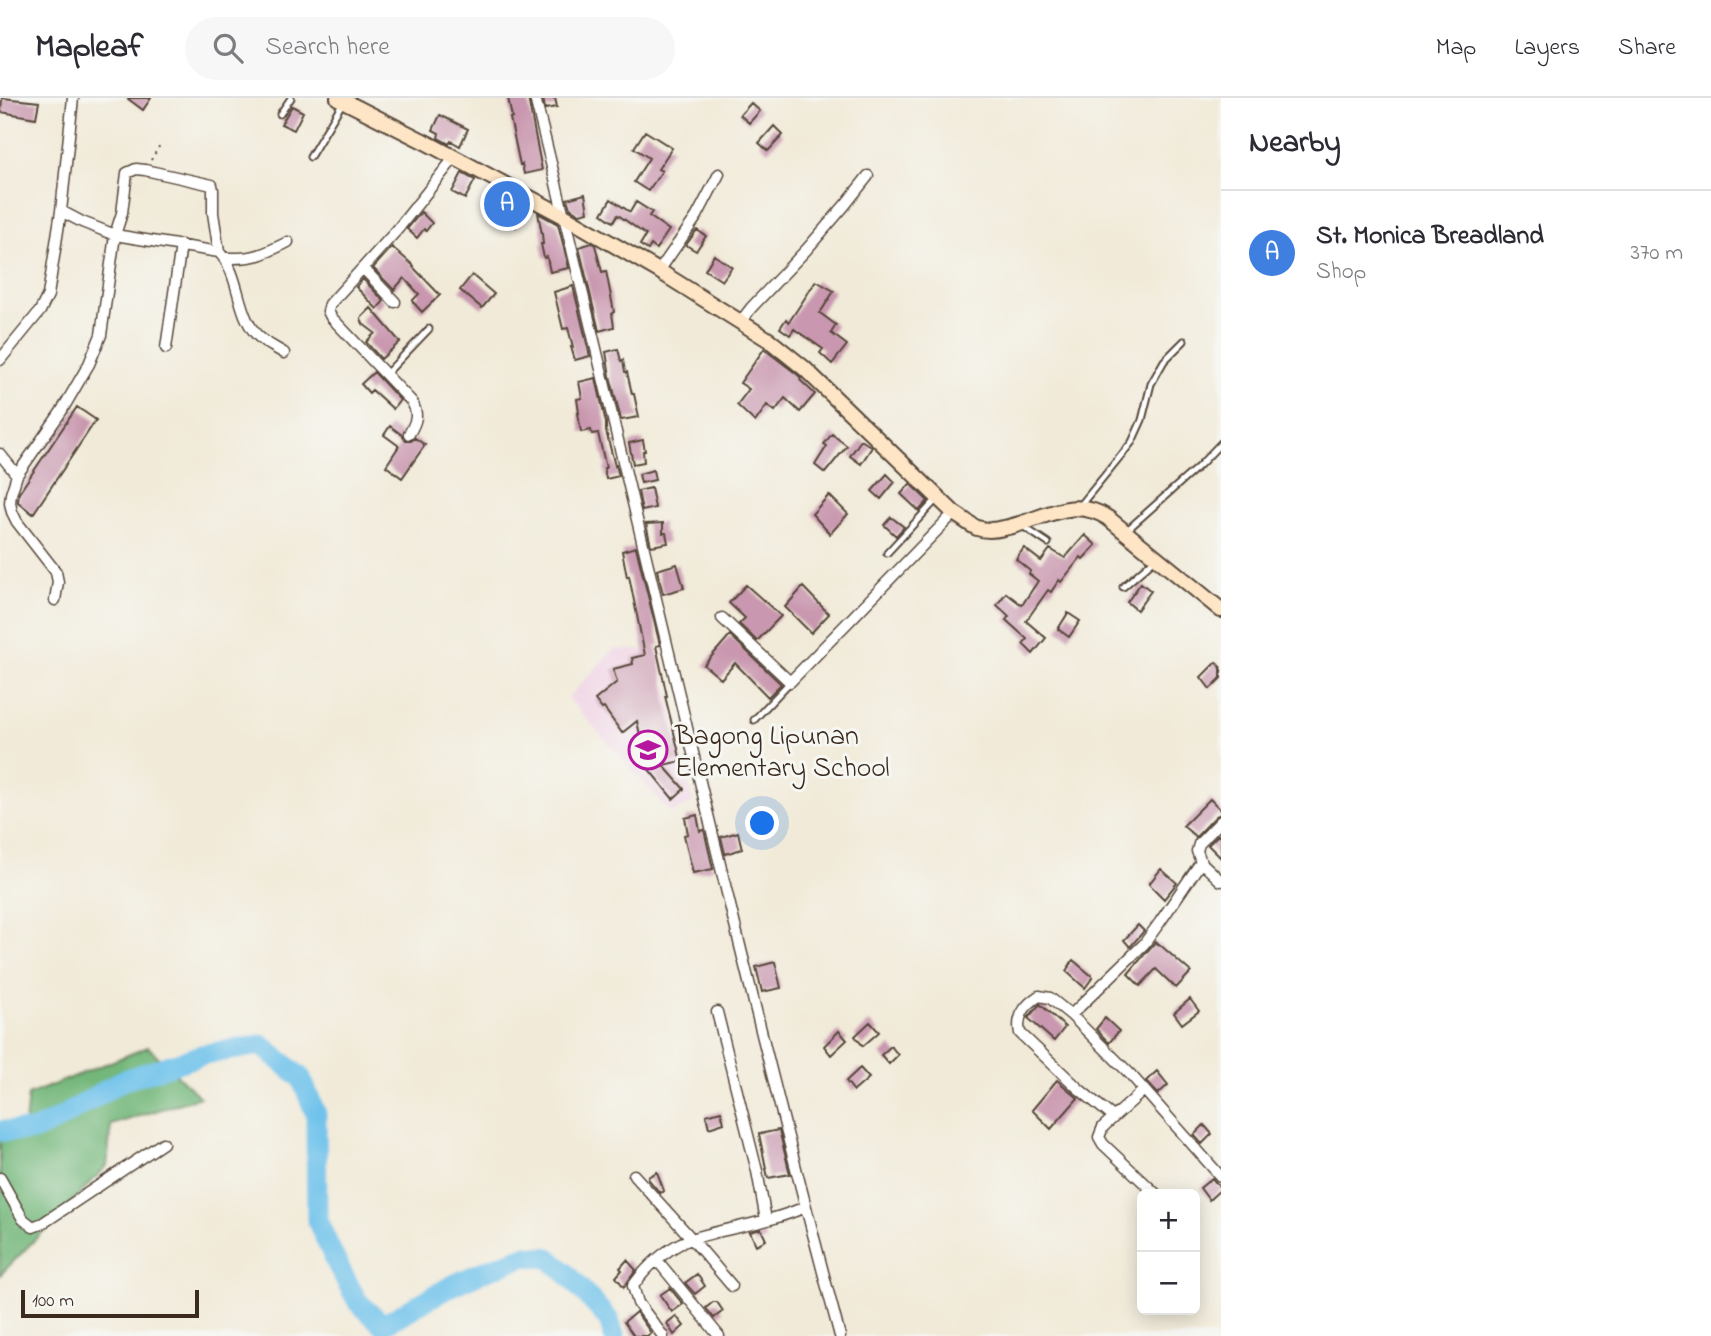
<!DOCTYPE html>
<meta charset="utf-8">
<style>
:root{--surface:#fff;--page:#f7f7f7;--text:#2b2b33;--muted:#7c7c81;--line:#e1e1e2;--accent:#b5179e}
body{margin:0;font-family:"Indie Flower",sans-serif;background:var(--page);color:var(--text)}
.controls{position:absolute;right:21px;bottom:21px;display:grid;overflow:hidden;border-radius:10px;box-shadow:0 4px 18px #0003}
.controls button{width:63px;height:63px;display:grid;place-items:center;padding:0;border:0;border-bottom:2px solid var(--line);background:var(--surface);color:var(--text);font:35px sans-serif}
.scale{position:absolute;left:21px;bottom:18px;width:178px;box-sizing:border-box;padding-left:7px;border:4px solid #3b2a1e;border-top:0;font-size:19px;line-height:24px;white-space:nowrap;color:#3b2a1e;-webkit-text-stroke:5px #f6f6f2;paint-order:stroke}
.you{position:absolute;left:763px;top:726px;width:24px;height:24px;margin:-18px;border:5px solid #fff;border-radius:50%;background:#1a73e8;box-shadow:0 0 0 10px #1a73e833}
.badge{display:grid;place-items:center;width:46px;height:46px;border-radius:50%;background:var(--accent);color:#fff;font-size:23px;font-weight:700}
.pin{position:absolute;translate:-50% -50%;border:4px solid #fff;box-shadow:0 2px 7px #0006}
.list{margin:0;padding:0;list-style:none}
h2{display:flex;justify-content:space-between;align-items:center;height:91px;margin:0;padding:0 28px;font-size:30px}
h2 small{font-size:23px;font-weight:400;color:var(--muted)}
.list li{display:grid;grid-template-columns:46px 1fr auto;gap:21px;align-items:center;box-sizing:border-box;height:126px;padding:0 28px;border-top:2px solid var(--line)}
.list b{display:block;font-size:26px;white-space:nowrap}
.list p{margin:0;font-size:23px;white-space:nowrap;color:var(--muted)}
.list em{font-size:23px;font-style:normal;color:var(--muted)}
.icon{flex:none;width:38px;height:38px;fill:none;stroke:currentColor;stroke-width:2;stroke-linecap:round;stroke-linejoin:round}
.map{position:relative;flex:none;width:1221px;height:1238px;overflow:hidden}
header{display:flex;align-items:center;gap:42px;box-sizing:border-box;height:98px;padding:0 35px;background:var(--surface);border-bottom:2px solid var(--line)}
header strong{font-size:33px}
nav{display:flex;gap:38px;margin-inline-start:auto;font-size:24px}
.search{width:490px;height:63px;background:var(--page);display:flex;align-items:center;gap:18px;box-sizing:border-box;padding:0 24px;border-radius:38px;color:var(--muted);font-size:26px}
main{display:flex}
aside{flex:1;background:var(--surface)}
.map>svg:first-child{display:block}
.built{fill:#f0d0e4}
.forest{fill:#73b77a;stroke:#57704c;stroke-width:2}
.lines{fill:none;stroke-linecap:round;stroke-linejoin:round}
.river{stroke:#6fc2eb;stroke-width:21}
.building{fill:#c997af}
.lane-casing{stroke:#56473a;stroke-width:9}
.street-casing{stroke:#56473a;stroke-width:13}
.secondary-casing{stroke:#56473a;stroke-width:18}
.path{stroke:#56473a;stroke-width:2;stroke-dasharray:2 5;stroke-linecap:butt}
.lane{stroke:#fff;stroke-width:5}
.street{stroke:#fff;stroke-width:10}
.secondary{stroke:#fde5c5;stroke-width:14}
.labels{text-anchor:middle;stroke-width:6;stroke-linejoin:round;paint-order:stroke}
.poi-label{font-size:28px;fill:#3b2a1e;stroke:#f6f6f2;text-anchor:start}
</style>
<header>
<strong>Mapleaf</strong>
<div class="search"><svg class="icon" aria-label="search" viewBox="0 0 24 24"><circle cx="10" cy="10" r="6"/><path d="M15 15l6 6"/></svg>Search here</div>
<nav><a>Map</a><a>Layers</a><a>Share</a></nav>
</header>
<main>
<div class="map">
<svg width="1221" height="1238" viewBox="0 0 1221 1238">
<rect width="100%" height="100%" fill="#f6f6f2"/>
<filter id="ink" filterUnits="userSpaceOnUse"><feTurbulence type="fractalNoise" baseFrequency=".0143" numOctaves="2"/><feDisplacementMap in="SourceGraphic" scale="14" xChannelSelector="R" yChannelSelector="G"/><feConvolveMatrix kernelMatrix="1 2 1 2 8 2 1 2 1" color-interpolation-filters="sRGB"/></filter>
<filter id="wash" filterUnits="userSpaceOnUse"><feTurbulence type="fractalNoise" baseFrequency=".00686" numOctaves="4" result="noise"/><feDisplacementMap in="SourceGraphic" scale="28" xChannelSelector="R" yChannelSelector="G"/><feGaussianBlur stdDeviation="1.57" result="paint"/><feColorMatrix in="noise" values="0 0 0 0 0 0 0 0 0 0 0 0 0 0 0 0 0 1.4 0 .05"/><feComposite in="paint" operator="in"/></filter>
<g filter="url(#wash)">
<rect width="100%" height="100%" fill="#f1ead8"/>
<path class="built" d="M614 551 658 553 693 704 671 715 568 600Z"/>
<path class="forest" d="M148 949 200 999 111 1027 107 1068 0 1177V1024L25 1025 28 997Z"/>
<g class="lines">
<path class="river" d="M0 1033H33L57 1022 121 983 205 956 262 947 301 980 316 1016 317 1122 337 1166 358 1204 383 1227 451 1188 484 1173 526 1158 549 1160 569 1178 609 1222 614 1238"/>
</g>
<g id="blocks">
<path class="building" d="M2 0 39 4 36 20 1 14Z
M127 0H151L143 12Z
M508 0H528L542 72 524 76 522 66 520 67 510 20H512Z
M543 0H555L557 9 545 11Z
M751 5 760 13 749 25 740 17Z
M292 8 303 14 294 32 281 26Z
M440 17 468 31 460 48 451 43 449 46 438 40 439 35 433 32Z
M774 28 783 37 768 53 759 45Z
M645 33 672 50 658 71 662 73 648 93 634 84 649 60 634 50Z
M462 75 475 82 465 101 452 94Z
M585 96 588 114 580 116 570 110 567 101Z
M506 100 526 112 516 129 496 118Z
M611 101 630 114 636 104 652 114 649 118 669 132 656 151 651 147 648 152 640 147 646 137 618 117 613 124 602 116Z
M421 114 432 125 426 133 424 131 417 140 407 131Z
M538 115 558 126 569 170 550 174 547 159 544 160 541 146H543L542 136Z
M697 132 706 138 696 153 686 147Z
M592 145 595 147 602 174 606 173 614 214 612 215 614 229 599 233 579 149Z
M392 149 414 168 413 169 440 197 422 214 412 203 419 196 404 180 394 192 373 170Z
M714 157 732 169 722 183 705 172Z
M472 177 494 196 482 210 460 192Z
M363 181 384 203 377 211 356 189Z
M816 183 834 193 820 215 836 227 831 235 847 247 832 266 820 255 823 251 794 231 790 237 780 230 786 221 789 224Z
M573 188 590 258 575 262 571 249H573L568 230 563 231 554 194Z
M371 210 400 244 381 261 366 244 375 235 363 226 361 220Z
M618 251 621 263 623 262 625 274H627L632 296H634L639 319 621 322 610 278 606 254Z
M764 251 798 277 801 280 800 282 815 296 800 314 785 300 775 313 767 307 755 324 737 307 749 291 740 285Z
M374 274 400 302 393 311 372 292 369 295 361 286Z
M596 280 606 325V333L615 368 616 367 619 378 606 381 604 370H606L598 335 592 336 591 332 581 334 578 315H579L577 301 582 300 579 284Z
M77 309 96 322 33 416 18 404 19 395Z
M390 328 402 337 406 343H411L415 340 425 347 402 380 386 368 399 348 384 337Z
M832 336 847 348 825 375 815 367 827 348 824 346Z
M643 342 645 353H643L644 364 633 366 629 345Z
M861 342 872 349 861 366 850 358Z
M653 372 655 382 641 385 639 376Z
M887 376 895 384 881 401 872 393Z
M910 386 928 403 919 413 901 396Z
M651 390 655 410 642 413 638 393Z
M829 397 848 416 830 436 812 416Z
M891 419 904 429 896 438 884 427Z
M663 425V435H666L668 445 651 448 646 426Z
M1085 437 1096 447 1083 461 1081 459 1061 484 1059 482 1051 494 1048 492 1026 523 1046 540 1033 556 1023 546 1027 541 1006 522 1009 518 997 507 1006 495 1022 507 1038 483 1029 476 1030 473 1016 461 1024 450 1041 463 1050 451 1065 460Z
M636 449 660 547 656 548 667 598H665L681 663 663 667 684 691 673 701 647 669 637 623 622 635 604 610 602 611 595 602 617 584 613 571 633 566 632 560 645 557 629 478 627 479 622 453Z
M677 466 684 490 663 496 657 472Z
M1141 485 1151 493 1137 512 1127 504Z
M746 487 781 518 757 543 739 526 745 520 729 505Z
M803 489 829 516 811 535 785 509Z
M1068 515 1080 523 1069 539 1058 531Z
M730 537 781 586 768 599 735 565 721 581 704 567Z
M1216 564 1221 570V580L1210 591 1201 579Z
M1210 701 1221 712V716L1216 718 1196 739 1183 728Z
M697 717 700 733 704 732 713 771 693 775 684 737 688 736 685 720Z
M738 734 742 751 725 756 721 739Z
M1218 737 1221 740V760L1208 747Z
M1161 771 1177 785 1164 801 1149 786Z
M1138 827 1144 833 1130 849 1124 842Z
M1155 844 1157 846 1158 845 1191 874 1176 890 1156 871 1140 888 1128 876Z
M1073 862 1093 879 1085 890 1066 873Z
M775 864 781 890 762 894 756 869Z
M1190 901 1199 913 1182 926 1174 915Z
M1040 906 1065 929 1054 943 1028 920Z
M1105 920 1119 933 1109 945 1096 931Z
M870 924 879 934 863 948 855 938Z
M839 933 847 942 831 957 824 948Z
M891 948 898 957 889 966 881 957Z
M860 970 869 980 854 993 846 983Z
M1157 973 1168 987 1158 996 1146 983Z
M1057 982 1078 1000 1051 1031 1032 1012Z
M721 1013 724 1025 709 1030 706 1017Z
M1204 1027 1212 1036 1202 1046 1194 1037Z
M779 1032 790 1076 768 1080 759 1036Z
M657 1074 664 1093 660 1095 649 1082 648 1079Z
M1212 1080 1221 1091 1209 1102 1200 1090Z
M761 1131 766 1142 756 1147 750 1134Z
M627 1162 636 1172 624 1189 616 1179 622 1172 620 1170Z
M697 1176 705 1188 695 1196 685 1185Z
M670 1190 683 1206 672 1214 660 1197Z
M713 1204H717L723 1213 714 1220 706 1210Z
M636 1214 651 1235 647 1238H634L624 1224Z
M676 1218 684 1228 674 1237 667 1225Z"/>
</g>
</g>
<g filter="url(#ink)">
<use href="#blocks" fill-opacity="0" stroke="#56473a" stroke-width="2"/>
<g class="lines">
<defs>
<path id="lane" d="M280 16 291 0
M310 59 343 4
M386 276 429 231
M1079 409 1132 344 1142 322 1151 286 1164 263 1184 243
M1021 427 1048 445
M1126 433 1199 368 1221 345
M887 455 937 401
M1123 489 1155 461
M754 622 790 584"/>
<path id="street" d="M535 0C637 412 730 828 840 1238
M61 113 82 124 115 137 219 154C240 176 236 213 256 236 263 244 274 249 284 255
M225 160C254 161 262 157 288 144
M363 170 395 204
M659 173 697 118 719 76
M741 223 751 210 807 151 845 107 868 78
M166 250 181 147
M0 262 40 213 48 197 61 113 73 0
M409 336C416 324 419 317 412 304L331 219 328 213 330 206 397 132 454 60
M0 356 17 377
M55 502 58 484 56 474 17 424 12 414 10 405 11 396 17 377 61 314 89 266 101 237 115 137 122 115 127 75 136 71 145 72 212 87 213 92V115L219 154
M722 520 790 584 954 415
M1221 723 1199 746 1197 753 1201 764 1221 783
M717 914 757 1073 766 1122
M1071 917 1144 846 1160 824 1201 764
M1144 992 1103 1029 1099 1039 1103 1046 1156 1096
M1113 1019 1079 991 1020 935C1016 918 1025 907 1039 898L1050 900 1071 917 1131 977 1221 1079
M634 1077 692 1141 732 1188
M0 1080 23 1121 33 1129 43 1125 163 1045
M657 1162 719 1238
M663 1238 638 1205 633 1188C645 1171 662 1155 681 1145 692 1140 705 1137 717 1134 747 1127 778 1121 805 1109"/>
<path id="secondary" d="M338 0 429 46 564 118 659 173 769 242 804 270 954 415C962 420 969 426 977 430 986 433 996 432 1004 430 1042 423 1071 396 1108 420L1221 512"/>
</defs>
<use href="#lane" class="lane-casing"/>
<use href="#street" class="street-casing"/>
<use href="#secondary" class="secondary-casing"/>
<path class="path" d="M151 62 160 47"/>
<use href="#lane" class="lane"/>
<use href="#street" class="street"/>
<use href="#secondary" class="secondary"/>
</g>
</g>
<defs>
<symbol id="school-ring" viewBox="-11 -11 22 22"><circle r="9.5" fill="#f6f6f2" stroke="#b5179e" stroke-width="1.5"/><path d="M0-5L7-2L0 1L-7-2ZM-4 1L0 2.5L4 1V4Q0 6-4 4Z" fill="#b5179e"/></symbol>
</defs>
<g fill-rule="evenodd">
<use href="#school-ring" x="626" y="630" width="44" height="44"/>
</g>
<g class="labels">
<g class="poi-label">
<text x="675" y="646">Bagong Lipunan<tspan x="675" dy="32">Elementary School</tspan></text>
</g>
</g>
</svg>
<div class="controls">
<button>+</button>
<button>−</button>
</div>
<div class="scale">100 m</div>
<div class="you"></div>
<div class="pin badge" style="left:507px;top:106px;background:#3f7fe0">A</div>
</div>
<aside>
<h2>Nearby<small></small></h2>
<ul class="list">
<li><span class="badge" style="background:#3f7fe0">A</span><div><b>St. Monica Breadland</b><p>Shop</p></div><em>370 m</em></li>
</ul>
</aside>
</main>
